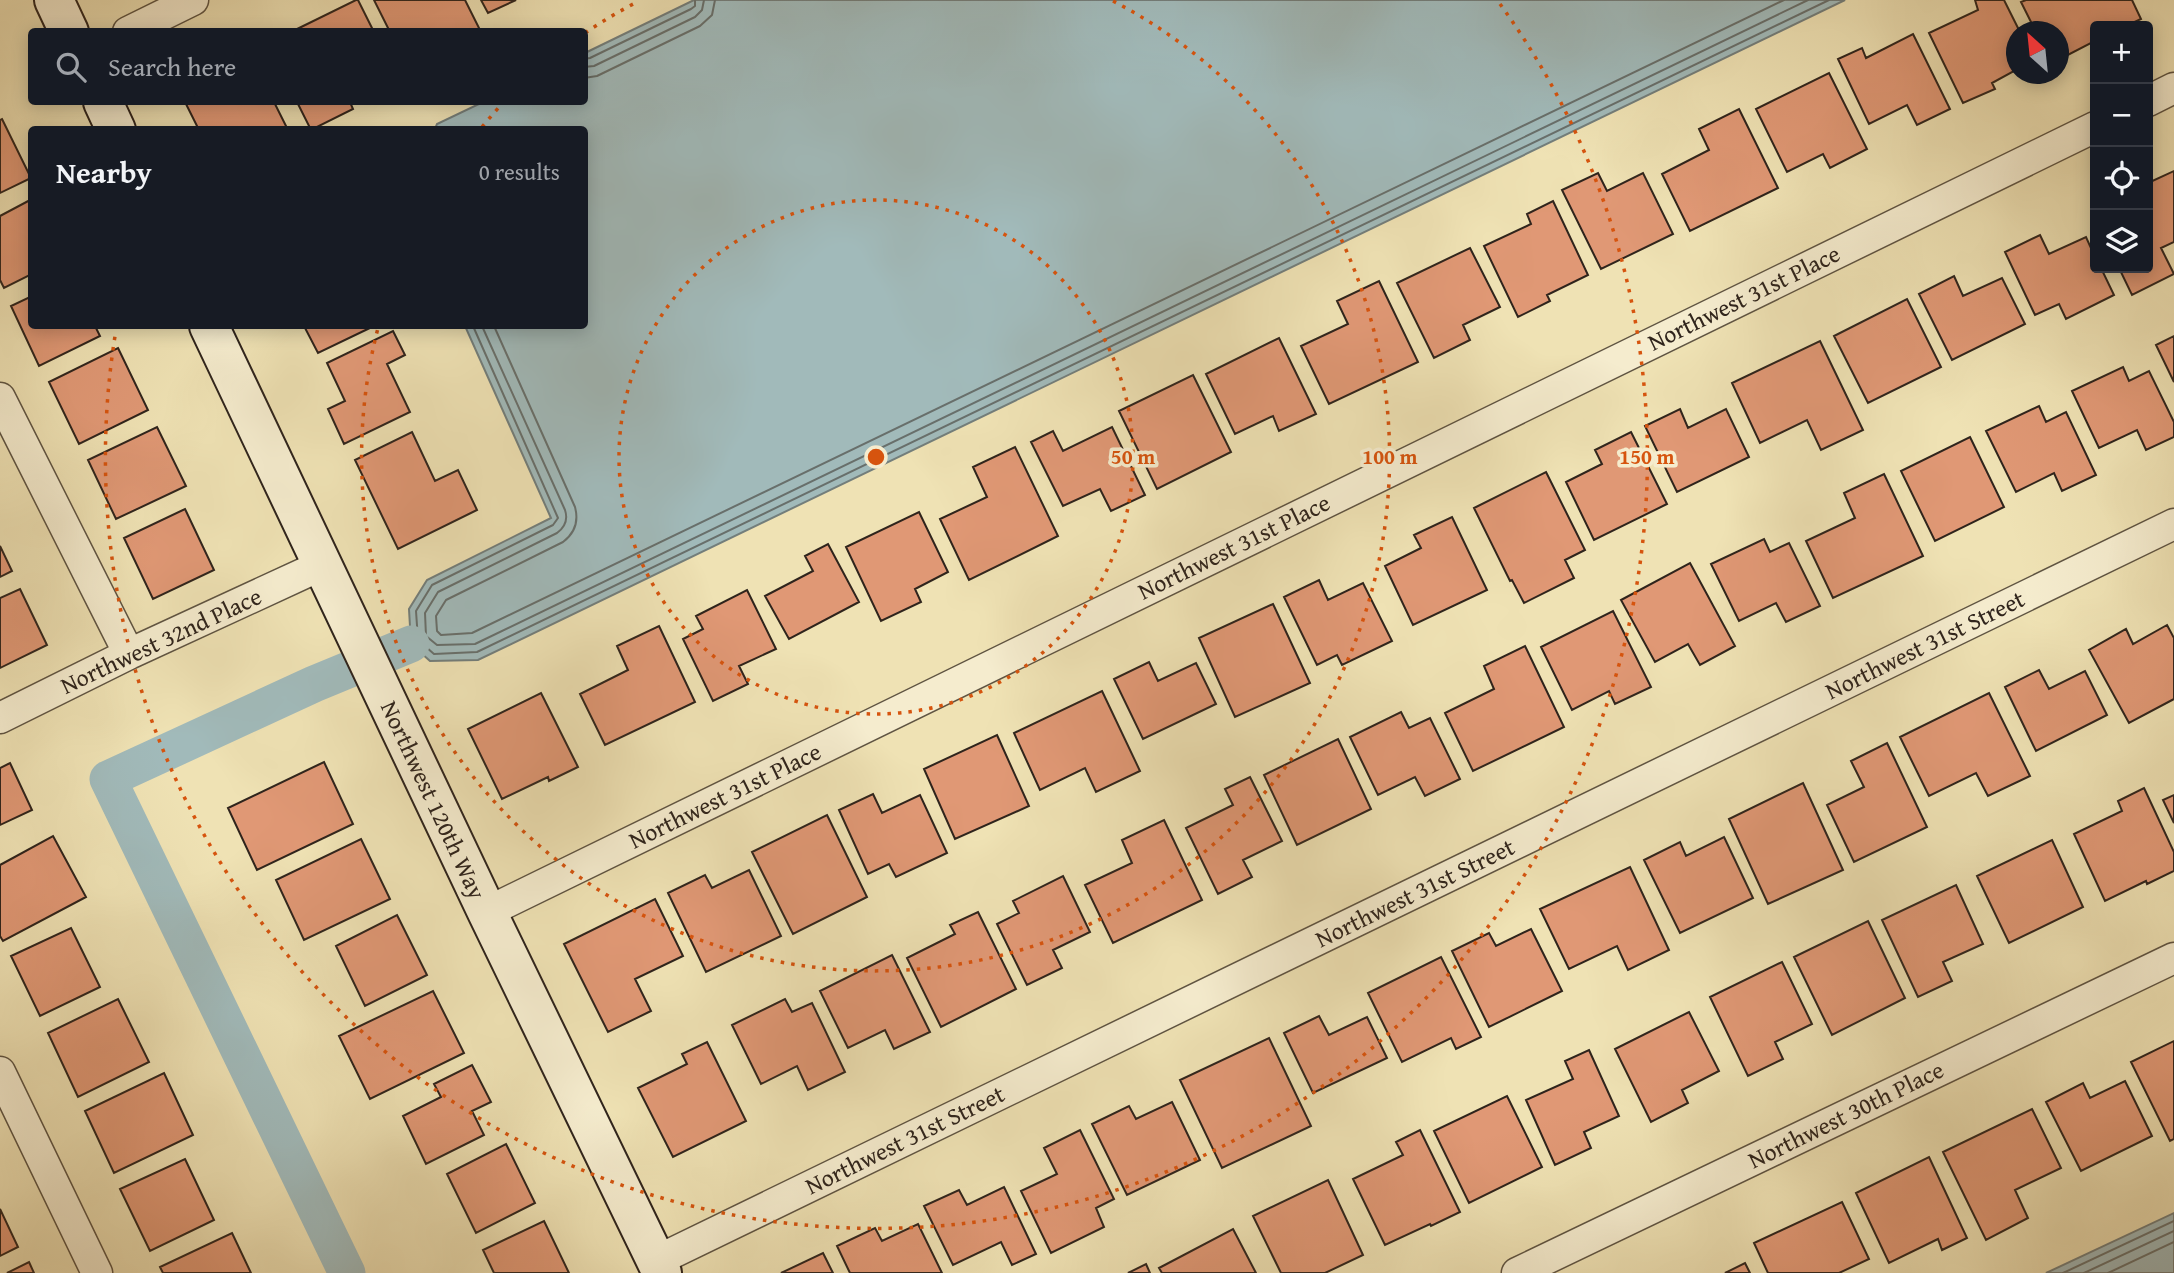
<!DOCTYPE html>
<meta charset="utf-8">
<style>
:root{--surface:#171b24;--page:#242831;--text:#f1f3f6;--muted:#9ea1a6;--line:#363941}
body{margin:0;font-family:"Gentium Book Plus",serif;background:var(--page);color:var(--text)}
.controls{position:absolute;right:21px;top:21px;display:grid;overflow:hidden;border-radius:7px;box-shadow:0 4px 18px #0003}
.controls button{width:63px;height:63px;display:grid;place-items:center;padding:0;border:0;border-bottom:2px solid var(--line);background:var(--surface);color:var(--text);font:35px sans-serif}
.compass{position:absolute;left:2006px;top:21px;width:63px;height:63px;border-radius:50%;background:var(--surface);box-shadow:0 4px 18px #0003;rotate:333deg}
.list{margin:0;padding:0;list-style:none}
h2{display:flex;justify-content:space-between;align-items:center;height:91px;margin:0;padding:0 28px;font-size:30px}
h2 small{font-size:23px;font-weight:400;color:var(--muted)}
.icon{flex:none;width:38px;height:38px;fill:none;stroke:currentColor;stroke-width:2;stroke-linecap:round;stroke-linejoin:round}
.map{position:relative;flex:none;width:2174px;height:1273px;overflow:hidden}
.search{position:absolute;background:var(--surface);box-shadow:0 4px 18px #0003;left:28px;top:28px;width:560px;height:77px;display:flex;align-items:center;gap:18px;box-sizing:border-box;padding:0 24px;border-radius:7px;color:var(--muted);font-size:26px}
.panel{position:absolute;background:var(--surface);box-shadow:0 4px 18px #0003;left:28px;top:126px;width:560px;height:203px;border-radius:7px}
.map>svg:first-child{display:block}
.water{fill:#a1baba;stroke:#737e7b;stroke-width:2}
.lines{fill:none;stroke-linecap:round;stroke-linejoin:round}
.shore{stroke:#686f6b;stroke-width:2}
.canal{stroke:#a1baba;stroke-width:37}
.building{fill:#e09875;stroke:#2f241c;stroke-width:2}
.street-casing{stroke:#5f5442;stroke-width:33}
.secondary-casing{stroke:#2f241c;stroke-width:42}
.street{stroke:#f5ecce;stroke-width:30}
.secondary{stroke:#f5ecce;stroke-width:38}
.ring{fill:none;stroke:#d6540e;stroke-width:3.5;stroke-dasharray:3.5 7}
.labels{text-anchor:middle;stroke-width:7;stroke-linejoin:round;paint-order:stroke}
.street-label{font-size:24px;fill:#2f241c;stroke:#f5ecce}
.centre{fill:#d6540e;stroke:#f5ecce;stroke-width:3.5}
.ring-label{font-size:21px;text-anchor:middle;font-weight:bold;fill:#d6540e;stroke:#f5ecce;stroke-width:7;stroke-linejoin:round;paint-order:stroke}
</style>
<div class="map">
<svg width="2174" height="1273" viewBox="0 0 2174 1273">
<rect width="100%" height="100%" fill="#efe2b4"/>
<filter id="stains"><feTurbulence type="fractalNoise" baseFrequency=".00286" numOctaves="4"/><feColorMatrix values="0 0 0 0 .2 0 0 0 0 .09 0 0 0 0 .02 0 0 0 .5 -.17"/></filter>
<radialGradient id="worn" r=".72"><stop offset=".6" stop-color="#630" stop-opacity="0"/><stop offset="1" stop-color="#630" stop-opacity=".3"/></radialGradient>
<path class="water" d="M694 0H1845L478 660 430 661 411 644 409 609 427 580 551 518 465 326H584V130L435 129 437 124 483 102H584L585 53Z
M2174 1213V1273H2046Z"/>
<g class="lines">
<path class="shore" d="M584 59 590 58 691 9 695 6V0
M584 67 594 66 695 17 702 10 704 0
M584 78 597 76 700 26 712 15 715 0
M473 326 558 518 553 525 432 585 416 611 418 640 434 654 477 652 1829 0
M482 326 565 510C568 519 565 527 557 533L438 592 425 613 426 636 437 645 475 644 1808 0
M494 326 575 507C579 522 575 533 563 542L446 600 436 616 437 631 441 635 472 633 1784 0
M2063 1273 2174 1221
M2084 1273 2174 1231
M2108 1273 2174 1242"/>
<path class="canal" d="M347 1273 108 779 314 684 411 644"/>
</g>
<path class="building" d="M356 0H358L374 32H291Z
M374 0H465L481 32H390Z
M481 0H516L488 13Z
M2004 0 2020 32H2016V70L1992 83 1995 89 1963 103 1929 33 1978 10 1975 0Z
M2026 0H2132L2141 19 2126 26H2095V41L2058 60V32H2036L2021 2Z
M1913 34 1950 109 1917 125 1907 105 1869 124 1838 59 1862 48 1866 58Z
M1829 73 1867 149 1830 168 1823 154 1787 172 1756 109Z
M185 102H274L288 130H199Z
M297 102H350L353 109 311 130Z
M1739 109 1778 188 1690 231 1662 174 1709 150 1699 129Z
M2 119 31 178 0 193V120Z
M2174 171V242L2161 248 2174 274 2132 295 2119 268H2148V183Z
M1598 173 1607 191 1643 173 1673 234 1601 269 1562 190Z
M32 199V274L4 288 0 280V216Z
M1553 201 1588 275 1547 295 1550 301 1518 317 1484 246 1531 224 1527 214Z
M2040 235 2049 254 2086 237 2095 257V268H2101L2114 295 2066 319 2059 304 2035 315 2005 252Z
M1470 248 1500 307 1463 325 1470 340 1434 358 1397 283Z
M1954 276 1963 296 2002 278 2025 324 1952 360 1919 294Z
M1379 281 1418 362 1329 404 1301 346 1348 324 1337 301Z
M32 296V326H95L100 336 39 366 11 306Z
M1907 299 1941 367 1868 403 1834 336Z
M304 326H374L318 353Z
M393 331 405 355 387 364 410 412 344 444 328 409 345 401 327 363Z
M2174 336V382L2156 345Z
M1279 338 1316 414 1279 431 1273 416 1235 434 1206 374Z
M1820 341 1863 430 1821 450 1807 420 1760 443 1732 383Z
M118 348 148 410 79 444 49 382Z
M2123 367 2129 381 2149 371 2174 422V437L2146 450 2137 430 2099 448 2072 391Z
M1193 375 1231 452 1157 489 1119 411Z
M2039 406 2046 422 2066 412 2096 475 2062 491 2054 473 2016 492 1986 431Z
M1680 409 1688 428 1726 409 1749 457 1677 492 1645 426Z
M157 427 186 486 116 519 88 460Z
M1112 427 1145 495 1111 511 1100 489 1063 506 1031 442 1053 431 1063 451Z
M412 432 435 481 458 470 477 510 398 549 355 460Z
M1631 432 1667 504 1594 540 1566 482 1602 464 1595 450Z
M1970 437 2004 507 1935 541 1901 471Z
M1015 447 1058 536 969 580 940 519 987 497 973 467Z
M1546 472 1585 550 1565 560 1574 578 1524 603 1512 580 1510 581 1474 508Z
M1884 474 1923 556 1833 598 1806 541 1855 518 1844 493Z
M185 509 214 570 153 599 124 538Z
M919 512 948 572 915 589 921 602 881 621 846 547Z
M1452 517 1487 590 1413 625 1385 566 1421 548 1414 535Z
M1764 539 1770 552 1789 543 1820 606 1786 622 1776 603 1739 621 1711 564Z
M828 544 859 602 789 639 765 596 813 571 805 556Z
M0 546 12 571 0 577Z
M1690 563 1735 646 1700 665 1688 644 1655 662 1621 600Z
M1319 580 1328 600 1363 583 1392 641 1342 665 1337 655 1317 665 1284 597Z
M20 589 47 645 0 668V598Z
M747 590 776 649 739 666 748 684 713 701 683 639 703 629 696 616Z
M1273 604 1310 683 1235 717 1199 638Z
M1613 611 1651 687 1615 704 1609 691 1572 710 1541 647Z
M2167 625 2174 638V699L2129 723 2089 650 2126 629 2133 644Z
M659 626 695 702 605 745 580 694 628 670 617 646Z
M1525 646 1564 727 1473 771 1445 713 1494 689 1484 666Z
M1149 662 1158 681 1196 663 1216 704 1143 739 1114 679Z
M2039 670 2049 689 2085 671 2107 715 2036 751 2005 687Z
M1102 691 1140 771 1096 792 1085 768 1040 790 1014 733Z
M541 693 578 767 549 781 548 777 502 799 468 729Z
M1989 693 2030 776 1988 796 1976 773 1929 796 1900 737Z
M1401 712 1409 728 1430 718 1460 779 1425 796 1415 777 1378 795 1350 737Z
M997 735 1029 806 955 839 924 769Z
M1338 739 1371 809 1297 845 1264 775Z
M1887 743 1927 827 1854 862 1827 805 1864 787 1851 761Z
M324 762 353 824 257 870 228 808Z
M10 763 32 810 0 825V768Z
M1250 777 1282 841 1243 860 1252 877 1218 894 1186 828 1233 805 1225 789Z
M1803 783 1843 870 1768 904 1729 819Z
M2144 788 2174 852V871L2147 884 2146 881 2105 901 2074 834 2122 811 2118 801Z
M873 794 882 813 920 795 947 853 896 877 889 864 868 874 839 810Z
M2174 795V823L2163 800Z
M827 815 867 897 793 934 752 852Z
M1164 820 1202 900 1113 943 1085 885 1132 863 1122 840Z
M53 836 86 897 3 941 0 936V865Z
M1724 837 1753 898 1680 933 1644 860 1680 842 1686 856Z
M361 839 390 899 304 940 276 880Z
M2052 840 2083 907 2009 943 1977 876Z
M1630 867 1669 950 1628 970 1617 946 1569 969 1540 909Z
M749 870 781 936 706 972 668 893 705 875 712 888Z
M1063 876 1090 932 1053 950 1062 968 1027 985 997 924 1019 913 1013 901Z
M1956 885 1983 944 1943 962 1952 981 1918 997 1882 920Z
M655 899 683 956 635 979 651 1011 608 1032 564 944Z
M978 912 1016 989 941 1027 907 958 955 934 950 925Z
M397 915 427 975 365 1006 336 946Z
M1868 921 1905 998 1832 1035 1794 957Z
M71 928 100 987 40 1016 11 956Z
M1531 929 1562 991 1489 1027 1452 951 1489 933 1496 946Z
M892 955 930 1032 894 1049 885 1030 848 1048 820 991Z
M1441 957 1481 1037 1456 1049 1451 1038 1402 1062 1368 993Z
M1782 962 1812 1024 1775 1042 1783 1059 1748 1076 1710 997Z
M433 991 464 1053 370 1099 339 1036Z
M118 999 149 1062 78 1097 48 1033Z
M785 999 792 1012 812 1003 845 1072 808 1090 797 1066 761 1084 732 1025Z
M1689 1012 1719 1071 1682 1090 1688 1103 1651 1122 1615 1049Z
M1319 1016 1329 1035 1367 1017 1387 1058 1313 1093 1284 1033Z
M1269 1038 1311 1126 1222 1168 1180 1080Z
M2174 1041V1139L2170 1141 2131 1062Z
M707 1042 746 1121 673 1157 638 1088 687 1064 682 1054Z
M1589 1050 1619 1116 1584 1132 1591 1148 1555 1165 1526 1100 1573 1079 1565 1061Z
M472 1065 491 1102 472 1111 484 1135 426 1164 403 1116 441 1097 434 1084Z
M164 1073 193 1135 114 1173 85 1111Z
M2125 1081 2152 1136 2081 1171 2046 1102 2083 1083 2090 1098Z
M1507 1096 1542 1167 1469 1203 1434 1131Z
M1172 1102 1200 1160 1127 1195 1092 1124 1129 1106 1136 1119Z
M2032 1109 2061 1168 2015 1190 2028 1218 1986 1240 1943 1152Z
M1080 1130 1114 1199 1096 1208 1104 1227 1051 1253 1021 1191 1057 1174 1044 1148Z
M1420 1130 1460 1212 1431 1226 1430 1224 1385 1245 1353 1179 1403 1155 1396 1142Z
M506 1144 535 1203 476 1233 447 1174Z
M1929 1157 1967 1238 1942 1250 1938 1239 1889 1263 1856 1193Z
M185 1159 214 1220 150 1251 120 1189Z
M1328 1180 1363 1255 1325 1273H1281L1253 1216Z
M1004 1187 1036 1254 1012 1265 1001 1242 953 1265 924 1206 959 1190 967 1205Z
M1842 1202 1869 1259 1839 1273H1768L1754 1243Z
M0 1209 18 1247 0 1256Z
M544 1221 569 1273H494L483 1250Z
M918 1224 942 1273H850L837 1246 875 1228 882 1241Z
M1233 1229 1256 1273H1162L1159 1268Z
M232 1233 251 1273H163L160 1267Z
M823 1253 833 1273H781Z
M29 1262 34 1273H7Z
M1745 1263 1750 1273H1725Z
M1146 1264 1150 1273H1128Z"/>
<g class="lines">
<defs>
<path id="street" d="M128 32 193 0
M2148 101 2174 88
M0 398 129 654
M0 718 129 654 322 565
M487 912 2095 127
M0 1072 97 1273
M656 1261 2174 524
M1517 1273 2174 958"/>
<path id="secondary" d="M54 0 69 32
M103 102 116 130
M209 326 487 912 662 1273"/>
</defs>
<use href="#street" class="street-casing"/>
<use href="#secondary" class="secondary-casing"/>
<use href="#street" class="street"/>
<use href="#secondary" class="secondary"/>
</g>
<g class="ring">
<circle cx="876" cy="457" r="257"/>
<path d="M482 127A514 514 0 0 1 503 103M585 33A514 514 0 0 1 639 1M1113 1A514 514 0 1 1 378 328"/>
<path d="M1500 4A771 771 0 1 1 116 330"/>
</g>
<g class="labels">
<g class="street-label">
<text transform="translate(1744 298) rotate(-26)" y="8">Northwest 31st Place</text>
<text transform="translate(1234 547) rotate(-26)" y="8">Northwest 31st Place</text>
<text transform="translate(161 641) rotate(-25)" y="8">Northwest 32nd Place</text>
<text transform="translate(1925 645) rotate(-26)" y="8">Northwest 31st Street</text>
<text transform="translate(725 796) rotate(-26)" y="8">Northwest 31st Place</text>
<text transform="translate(433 800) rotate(65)" y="8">Northwest 120th Way</text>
<text transform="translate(1415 893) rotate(-26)" y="8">Northwest 31st Street</text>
<text transform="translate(1846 1115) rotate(-26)" y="8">Northwest 30th Place</text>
<text transform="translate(905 1140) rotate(-26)" y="8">Northwest 31st Street</text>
</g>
</g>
<circle cx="876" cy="457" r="10" class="centre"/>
<g class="ring-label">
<text x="1133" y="464">50 m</text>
<text x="1390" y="464">100 m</text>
<text x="1647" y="464">150 m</text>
</g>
<rect width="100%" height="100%" filter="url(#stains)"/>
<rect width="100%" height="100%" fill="url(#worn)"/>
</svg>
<div class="controls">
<button>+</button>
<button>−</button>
<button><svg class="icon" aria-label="locate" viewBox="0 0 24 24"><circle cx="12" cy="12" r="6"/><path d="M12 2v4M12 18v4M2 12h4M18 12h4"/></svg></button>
<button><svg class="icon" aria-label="layers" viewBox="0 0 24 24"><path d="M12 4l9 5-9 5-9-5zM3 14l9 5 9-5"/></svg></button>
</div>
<svg class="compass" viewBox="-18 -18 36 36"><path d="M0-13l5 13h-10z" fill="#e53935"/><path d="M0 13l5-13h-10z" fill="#9ea1a6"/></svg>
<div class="search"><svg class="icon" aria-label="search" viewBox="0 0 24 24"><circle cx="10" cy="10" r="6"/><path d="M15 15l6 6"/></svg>Search here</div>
<section class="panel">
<h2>Nearby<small>0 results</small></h2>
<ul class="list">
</ul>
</section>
</div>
